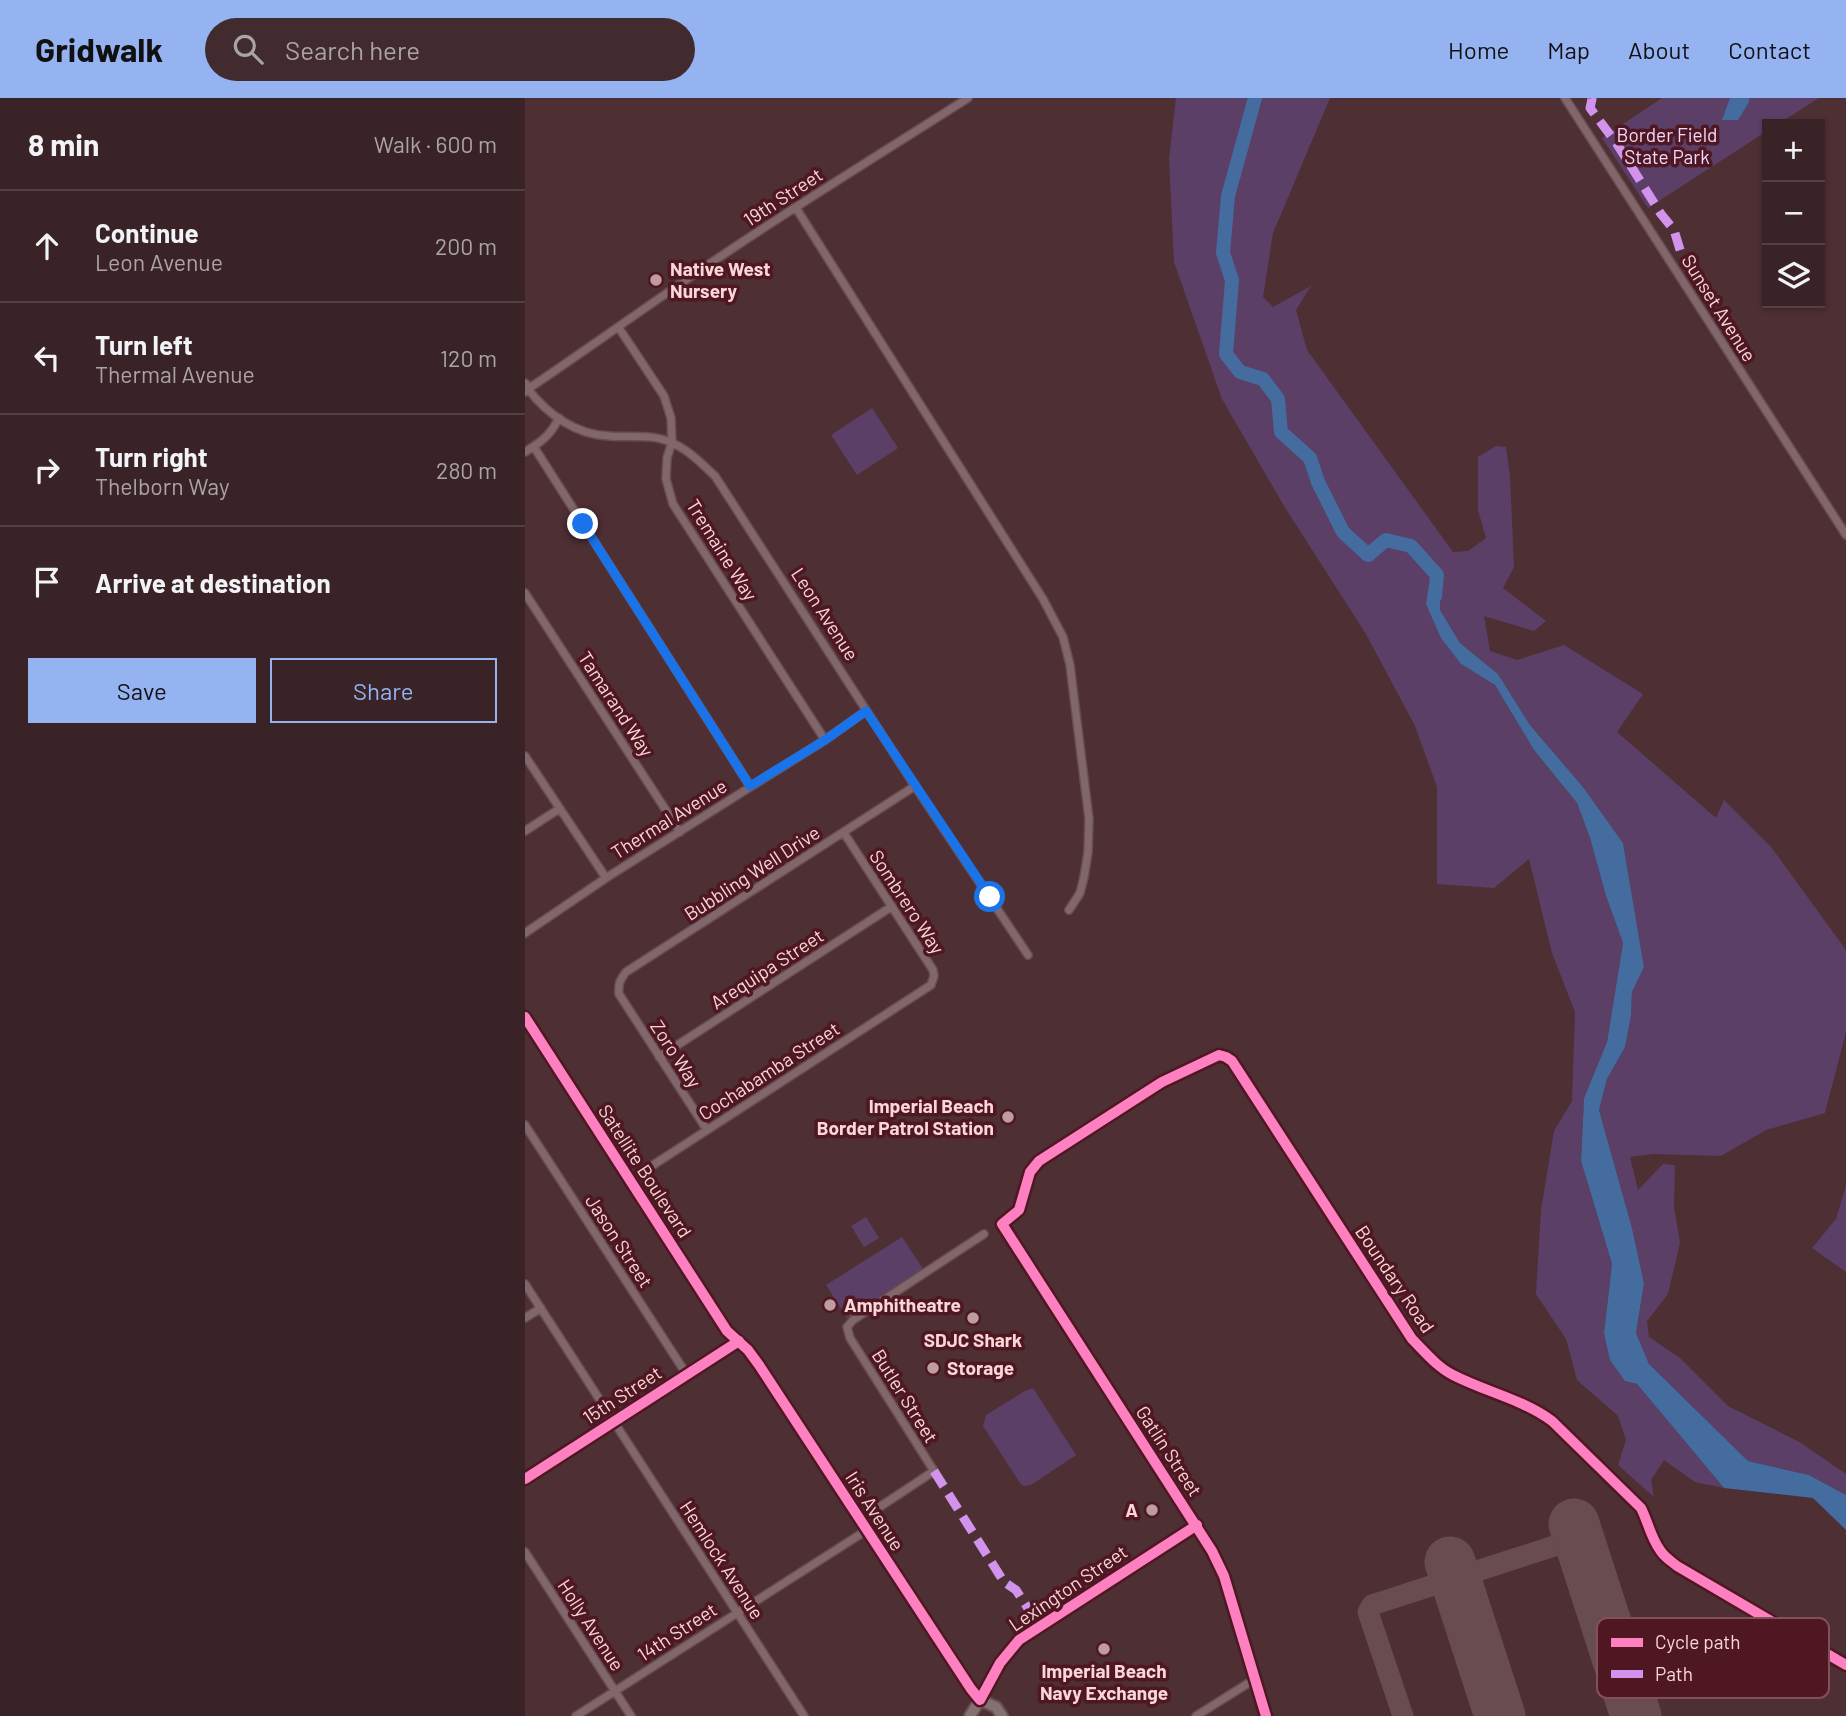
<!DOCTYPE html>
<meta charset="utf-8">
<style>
:root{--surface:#3a2327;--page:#412b2f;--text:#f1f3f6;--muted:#aba4a7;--line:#544044;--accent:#95b2f1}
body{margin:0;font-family:Barlow,sans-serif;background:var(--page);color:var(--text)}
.controls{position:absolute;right:21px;top:21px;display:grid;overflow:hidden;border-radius:0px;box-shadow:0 2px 5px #0004}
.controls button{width:63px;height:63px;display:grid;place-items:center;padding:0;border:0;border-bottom:2px solid var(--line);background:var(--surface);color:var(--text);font:35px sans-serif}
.stop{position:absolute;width:21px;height:21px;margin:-16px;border:5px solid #1a73e8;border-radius:50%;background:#fff}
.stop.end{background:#1a73e8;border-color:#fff;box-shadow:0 2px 7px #0008}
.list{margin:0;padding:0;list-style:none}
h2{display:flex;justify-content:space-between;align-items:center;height:91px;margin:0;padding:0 28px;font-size:30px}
h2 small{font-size:23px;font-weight:400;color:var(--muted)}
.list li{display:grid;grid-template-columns:46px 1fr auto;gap:21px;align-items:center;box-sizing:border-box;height:112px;padding:0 28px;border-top:2px solid var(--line)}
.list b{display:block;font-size:26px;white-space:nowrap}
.list p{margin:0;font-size:23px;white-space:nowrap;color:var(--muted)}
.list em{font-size:23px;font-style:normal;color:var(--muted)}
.actions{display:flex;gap:14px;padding:21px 28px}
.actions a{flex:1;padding:16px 0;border:2px solid var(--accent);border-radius:0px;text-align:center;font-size:24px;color:var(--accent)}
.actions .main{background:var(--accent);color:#111}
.icon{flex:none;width:38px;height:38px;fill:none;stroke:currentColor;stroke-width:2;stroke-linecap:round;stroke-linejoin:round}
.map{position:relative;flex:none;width:1321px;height:1618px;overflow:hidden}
header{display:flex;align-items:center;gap:42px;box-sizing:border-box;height:98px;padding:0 35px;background:var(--accent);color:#111}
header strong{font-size:33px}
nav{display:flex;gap:38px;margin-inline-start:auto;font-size:24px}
.search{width:490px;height:63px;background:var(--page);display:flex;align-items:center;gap:18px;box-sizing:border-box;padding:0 24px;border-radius:38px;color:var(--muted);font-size:26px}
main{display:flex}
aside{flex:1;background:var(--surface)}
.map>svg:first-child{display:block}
.green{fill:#5c3f67}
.water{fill:#446c9e}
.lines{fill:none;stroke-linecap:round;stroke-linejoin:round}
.river{stroke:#446c9e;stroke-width:14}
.taxiway{stroke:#684c50;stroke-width:21}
.runway{stroke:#684c50;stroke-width:51}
.minor-casing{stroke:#694d51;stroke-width:10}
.tertiary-casing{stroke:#694d51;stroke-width:12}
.secondary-casing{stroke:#694d51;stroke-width:14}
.minor{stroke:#81666b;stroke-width:7}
.tertiary{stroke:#81666b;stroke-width:9}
.secondary{stroke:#857072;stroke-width:10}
.quiet{stroke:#d193ec;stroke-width:9;stroke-dasharray:18 9;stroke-linecap:butt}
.cycleway-casing{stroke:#4f1722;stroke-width:15}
.cycleway{stroke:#ff80c0;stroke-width:10}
.route{stroke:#1a73e8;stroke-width:9}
.poi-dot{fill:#be9c9f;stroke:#4f1722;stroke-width:2.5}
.labels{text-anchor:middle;stroke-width:7;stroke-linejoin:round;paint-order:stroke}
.park-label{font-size:19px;fill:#efd9fc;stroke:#4f1722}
.street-label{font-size:19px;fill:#fbd6d8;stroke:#4f1722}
.poi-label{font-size:19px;font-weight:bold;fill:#fbd6d8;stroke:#4f1722;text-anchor:start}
.key{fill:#4f1722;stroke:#835059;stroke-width:2}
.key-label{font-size:19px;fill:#fbd6d8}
</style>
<header>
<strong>Gridwalk</strong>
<div class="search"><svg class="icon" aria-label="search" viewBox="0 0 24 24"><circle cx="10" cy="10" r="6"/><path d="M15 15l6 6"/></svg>Search here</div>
<nav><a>Home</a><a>Map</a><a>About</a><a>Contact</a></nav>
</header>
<main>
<aside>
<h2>8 min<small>Walk · 600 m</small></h2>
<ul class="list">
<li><svg class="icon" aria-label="ahead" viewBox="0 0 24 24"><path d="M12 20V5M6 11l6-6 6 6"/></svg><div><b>Continue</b><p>Leon Avenue</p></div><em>200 m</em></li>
<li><svg class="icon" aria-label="left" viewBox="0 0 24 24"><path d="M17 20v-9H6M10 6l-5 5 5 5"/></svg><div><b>Turn left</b><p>Thermal Avenue</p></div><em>120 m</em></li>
<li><svg class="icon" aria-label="right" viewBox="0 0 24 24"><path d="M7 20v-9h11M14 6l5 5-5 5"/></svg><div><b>Turn right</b><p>Thelborn Way</p></div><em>280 m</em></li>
<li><svg class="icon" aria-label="arrive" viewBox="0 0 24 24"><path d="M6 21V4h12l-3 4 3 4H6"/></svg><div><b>Arrive at destination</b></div></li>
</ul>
<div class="actions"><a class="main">Save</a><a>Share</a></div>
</aside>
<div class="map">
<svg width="1321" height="1618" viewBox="0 0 1321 1618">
<rect width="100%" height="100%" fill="#4e2f34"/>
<path class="green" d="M651 0H805L748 135 738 199 748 209 786 188 771 212 782 252 928 454 943 453 961 440 953 412V359L971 348 981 349 985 378 989 469 978 490 1021 523 1009 533 959 518 965 553 992 562 1039 547 1118 596 1092 634 1191 720 1199 702 1246 749 1321 852V934L1300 1015 1241 1032 1196 1058 1128 1056 1105 1059 1113 1092 1138 1066 1150 1067 1149 1109 1155 1145 1143 1196 1122 1223 1124 1239 1155 1260 1203 1308 1276 1345 1321 1376V1397L1284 1377 1223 1363 1124 1266 1111 1235 1119 1185 1107 1130 1074 1012 1082 981 1100 949 1106 918 1107 894 1119 869 1098 745 1058 689 1005 627 973 576 935 545 915 512 914 476 904 487 936 566 970 587 1009 652 1052 705 1065 740 1081 798 1098 845 1082 944 1059 1000 1056 1063 1087 1166 1079 1234 1100 1283 1112 1286 1199 1390 1170 1384 1139 1362 1126 1382 1129 1399 1093 1367 1101 1342 1093 1318 1052 1282 1041 1241 1011 1196 1016 1112 1029 1033 1047 1003 1050 914 1027 855 1004 761 969 790 912 786V689L890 628 841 536 759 408 697 301 649 164 644 61Z
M1137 0H1294L1253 26H1242V33L1123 110 1077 40Z
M347 310 373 350 332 377 306 337Z
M1321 1088V1174L1287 1150 1311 1121Z
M341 1119 354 1140 339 1149 326 1128Z
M377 1139 398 1171 322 1220 301 1187Z
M508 1290 551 1357 506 1387 498 1388 495 1385 458 1328 461 1317 500 1293Z"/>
<path class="water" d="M1205 0H1224V4L1213 22H1197Z
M915 475V512L935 545 973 576 1005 627 1058 689 1098 745 1119 869 1107 894 1106 918 1100 949 1082 981 1074 1012 1107 1130 1119 1185 1111 1235 1124 1266 1223 1363 1284 1377 1321 1397V1432L1288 1400 1199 1390 1112 1286 1100 1283 1085 1262 1079 1235 1087 1166 1056 1063 1059 1000 1082 944 1098 845 1081 798 1065 740 1052 705 1009 652 970 587 936 566 916 540 901 506 904 487Z"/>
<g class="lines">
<path class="river" d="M730 0 703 98 698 155 707 182 701 256 715 274 738 281 753 301 756 334 785 360 793 384 818 434 843 457 861 442 886 448 912 477 910 498"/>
<path class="taxiway" d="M878 1618 843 1514 847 1507 1054 1440"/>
<path class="runway" d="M1049 1426 1111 1618
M925 1464 975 1618"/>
<defs>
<path id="minor" d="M443 0C341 65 238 128 139 197 94 228 49 260 3 291 22 316 51 337 84 338 105 340 127 335 147 345 164 352 177 366 190 378L390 688 503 857
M1040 0 1321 437
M271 110 518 501 538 539 545 567 564 721 563 754 559 779 555 795 544 812
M94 230 139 298 146 320 147 344 142 360 141 381 148 406 300 642
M9 349 225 688
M0 354C16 344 25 338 34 320
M0 495 155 734
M0 658 81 780
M0 733 34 711
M0 835 81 780 300 642 341 613
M134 959 366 809
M0 1027 162 1277
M182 1032 94 896C93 886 95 882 101 874L390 688
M105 1082 406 887 409 878 408 872 319 735
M0 1186 279 1618
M0 1220 16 1210
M335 1422 409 1373 325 1240 322 1229 328 1222 459 1136
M0 1454 106 1618
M455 1602 475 1565 494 1542 672 1427
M51 1618 342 1432
M671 1618 730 1581
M741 1618 699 1478 687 1453 477 1126 494 1112 505 1074 514 1063 637 984 694 957 701 959 707 963 887 1241C900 1254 912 1269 928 1277 961 1294 997 1301 1027 1323L1116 1410C1123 1424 1126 1440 1135 1452 1139 1459 1146 1463 1152 1468L1321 1567"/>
<path id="tertiary" d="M0 286 3 291 0 293
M0 919 202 1233 223 1252 234 1267 446 1591 455 1602
M0 1381 214 1243"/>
<path id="secondary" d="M455 1602 471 1609 477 1618
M445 1618 455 1602"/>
</defs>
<use href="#minor" class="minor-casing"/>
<use href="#tertiary" class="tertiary-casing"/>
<use href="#secondary" class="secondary-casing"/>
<use href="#minor" class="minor"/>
<use href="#tertiary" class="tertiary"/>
<use href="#secondary" class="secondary"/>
<path class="quiet" d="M1066 0 1067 1 1065 10 1092 46 1136 116 1149 132 1156 155 1178 180
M409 1373 479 1484 491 1492 508 1518"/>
<defs>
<path id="cycleway" d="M0 919 202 1233 223 1252 234 1267 446 1591 455 1602 475 1565 494 1542 672 1427
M0 1381 214 1243
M741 1618 699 1478 687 1453 477 1126 494 1112 505 1074 514 1063 637 984 694 957 701 959 707 963 887 1241C900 1254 912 1269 928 1277 961 1294 997 1301 1027 1323L1116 1410C1123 1424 1126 1440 1135 1452 1139 1459 1146 1463 1152 1468L1321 1567"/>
</defs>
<use href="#cycleway" class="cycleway-casing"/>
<use href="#cycleway" class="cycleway"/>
</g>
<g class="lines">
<path class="route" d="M58 426 225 688 300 642 341 613 465 799"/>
</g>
<g class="poi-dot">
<circle cx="131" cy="182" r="7"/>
<circle cx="483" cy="1019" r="7"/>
<circle cx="305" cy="1207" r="7"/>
<circle cx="448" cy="1220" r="7"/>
<circle cx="408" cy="1270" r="7"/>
<circle cx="627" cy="1412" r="7"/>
<circle cx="579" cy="1551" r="7"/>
</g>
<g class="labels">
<g class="park-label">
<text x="1142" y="44">Border Field<tspan x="1142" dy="22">State Park</tspan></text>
</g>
<g class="street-label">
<text transform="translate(258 99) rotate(-33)" y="7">19th Street</text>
<text transform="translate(1194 210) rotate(58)" y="7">Sunset Avenue</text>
<text transform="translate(197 452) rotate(58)" y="7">Tremaine Way</text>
<text transform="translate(300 516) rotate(57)" y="7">Leon Avenue</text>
<text transform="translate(91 606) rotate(57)" y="7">Tamarand Way</text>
<text transform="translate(144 721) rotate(-32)" y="7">Thermal Avenue</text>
<text transform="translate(227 775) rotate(-33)" y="7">Bubbling Well Drive</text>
<text transform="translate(382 804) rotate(57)" y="7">Sombrero Way</text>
<text transform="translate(242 871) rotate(-33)" y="7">Arequipa Street</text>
<text transform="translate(151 956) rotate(57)" y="7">Zoro Way</text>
<text transform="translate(244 973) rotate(-33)" y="7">Cochabamba Street</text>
<text transform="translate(120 1073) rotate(57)" y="7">Satellite Boulevard</text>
<text transform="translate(94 1143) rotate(57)" y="7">Jason Street</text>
<text transform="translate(870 1181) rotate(56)" y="7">Boundary Road</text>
<text transform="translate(97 1297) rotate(-33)" y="7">15th Street</text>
<text transform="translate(380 1298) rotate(58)" y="7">Butler Street</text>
<text transform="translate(644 1353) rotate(57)" y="7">Gatlin Street</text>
<text transform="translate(350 1413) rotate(57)" y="7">Iris Avenue</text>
<text transform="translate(197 1462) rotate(57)" y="7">Hemlock Avenue</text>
<text transform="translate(543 1490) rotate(-34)" y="7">Lexington Street</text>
<text transform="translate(66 1527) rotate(57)" y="7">Holly Avenue</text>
<text transform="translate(152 1534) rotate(-33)" y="7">14th Street</text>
</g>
<g class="poi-label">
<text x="145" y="178">Native West<tspan x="145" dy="22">Nursery</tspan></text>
<text x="469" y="1015" text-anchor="end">Imperial Beach<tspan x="469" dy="22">Border Patrol Station</tspan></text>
<text x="319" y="1214">Amphitheatre</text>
<text x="448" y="1249" text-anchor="middle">SDJC Shark</text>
<text x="422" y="1277">Storage</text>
<text x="613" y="1419" text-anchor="end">A</text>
<text x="579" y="1580" text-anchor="middle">Imperial Beach<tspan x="579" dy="22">Navy Exchange</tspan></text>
</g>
</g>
<rect x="1072" y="1520" width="232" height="80" rx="10" class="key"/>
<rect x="1086" y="1540" width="32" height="9" fill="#ff80c0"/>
<rect x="1086" y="1572" width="32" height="8" fill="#d193ec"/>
<g class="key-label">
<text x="1130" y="1551">Cycle path</text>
<text x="1130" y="1583">Path</text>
</g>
</svg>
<div class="controls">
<button>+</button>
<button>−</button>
<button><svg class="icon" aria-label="layers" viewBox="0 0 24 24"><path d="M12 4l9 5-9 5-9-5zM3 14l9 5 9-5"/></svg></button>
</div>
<div class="stop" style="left:465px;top:799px"></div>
<div class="stop end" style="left:58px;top:426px"></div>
</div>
</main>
